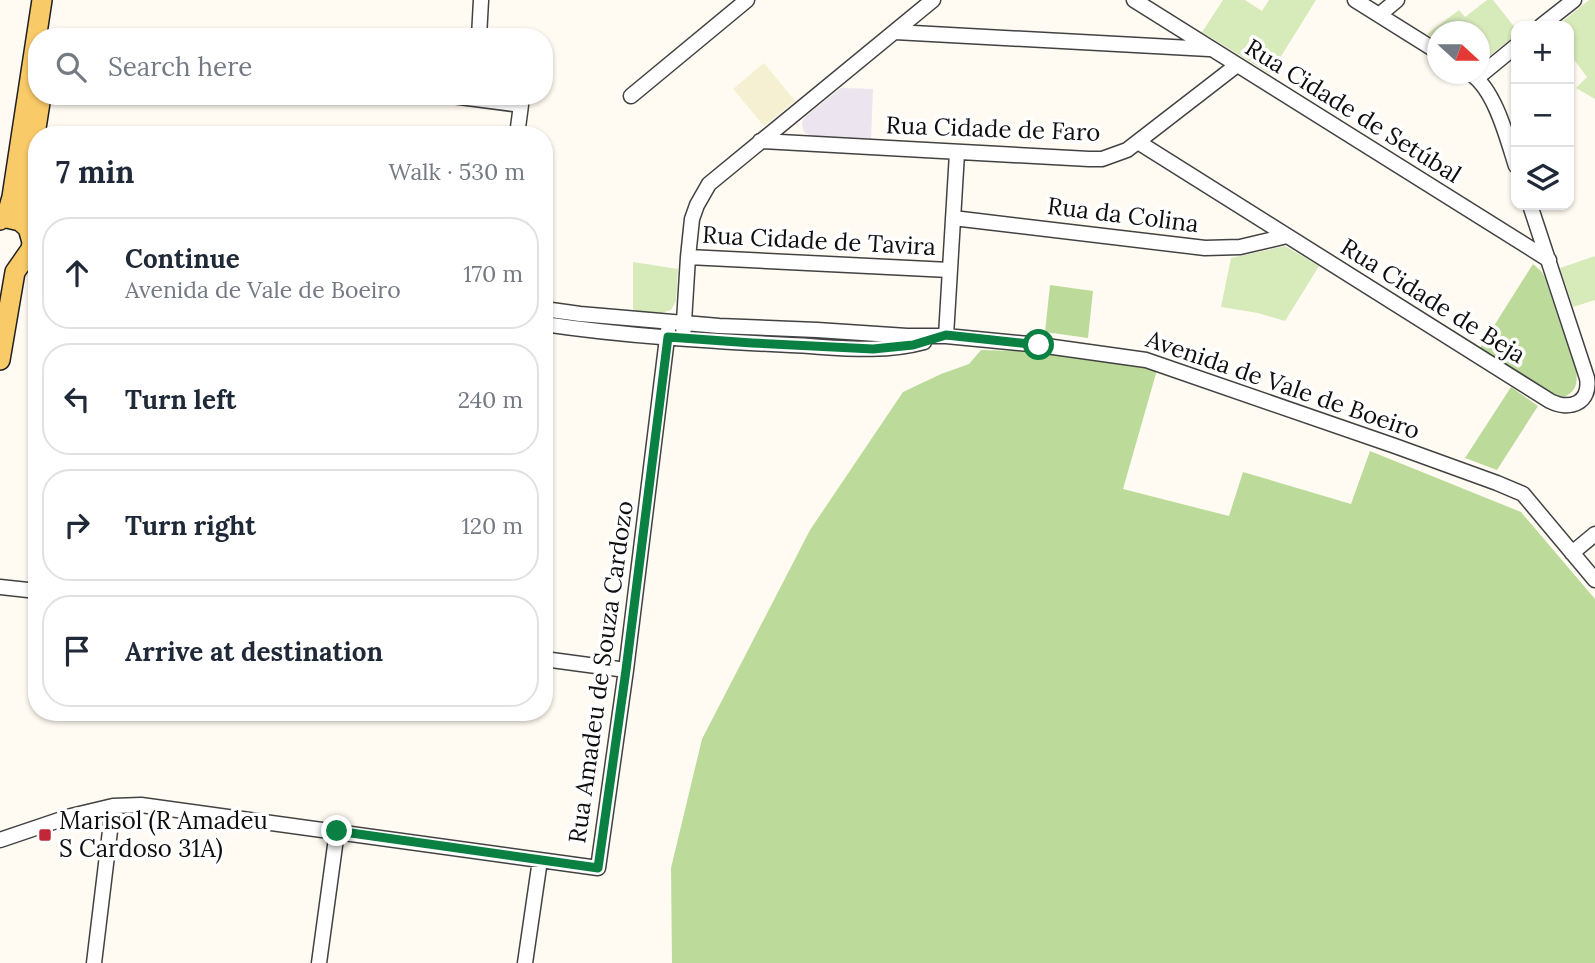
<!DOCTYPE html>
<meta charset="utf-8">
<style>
:root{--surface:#fff;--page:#f2f2f3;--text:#1f2937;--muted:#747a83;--line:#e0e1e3}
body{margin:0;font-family:Lora,serif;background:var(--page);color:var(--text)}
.controls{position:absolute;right:21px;top:21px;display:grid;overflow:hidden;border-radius:14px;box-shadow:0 2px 5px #0004}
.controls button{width:63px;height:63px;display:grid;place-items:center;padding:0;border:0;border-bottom:2px solid var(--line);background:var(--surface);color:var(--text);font:35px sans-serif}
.compass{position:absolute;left:1427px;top:21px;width:63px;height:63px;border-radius:50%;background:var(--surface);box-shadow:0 2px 5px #0004;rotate:111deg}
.stop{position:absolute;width:21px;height:21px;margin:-16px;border:5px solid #0b8043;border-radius:50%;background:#fff}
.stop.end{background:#0b8043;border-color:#fff;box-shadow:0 2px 7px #0008}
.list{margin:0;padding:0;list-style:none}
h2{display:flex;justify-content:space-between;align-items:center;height:91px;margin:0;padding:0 28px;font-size:30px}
h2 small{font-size:23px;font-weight:400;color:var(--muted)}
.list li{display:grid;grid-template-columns:46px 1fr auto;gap:21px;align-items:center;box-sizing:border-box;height:112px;margin:0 14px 14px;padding:0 14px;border:2px solid var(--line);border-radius:28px}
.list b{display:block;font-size:26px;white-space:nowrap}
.list p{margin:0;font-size:23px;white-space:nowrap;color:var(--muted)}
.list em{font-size:23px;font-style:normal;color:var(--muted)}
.icon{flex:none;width:38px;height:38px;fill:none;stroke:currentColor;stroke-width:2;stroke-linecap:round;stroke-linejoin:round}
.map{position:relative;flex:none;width:1595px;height:963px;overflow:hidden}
.search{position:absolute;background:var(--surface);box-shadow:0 2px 5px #0004;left:28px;top:28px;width:525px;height:77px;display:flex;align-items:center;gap:18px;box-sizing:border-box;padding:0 24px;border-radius:28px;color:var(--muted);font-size:26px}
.panel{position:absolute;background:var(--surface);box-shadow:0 2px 5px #0004;left:28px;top:126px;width:525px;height:595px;border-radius:28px}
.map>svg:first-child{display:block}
.industrial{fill:#ece4ee}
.farmland{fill:#f5f0d1}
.green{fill:#d7eaba}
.forest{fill:#bcdb9a}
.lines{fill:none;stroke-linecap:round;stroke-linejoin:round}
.minor-casing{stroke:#424242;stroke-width:17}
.major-casing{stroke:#202020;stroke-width:22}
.minor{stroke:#fff;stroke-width:14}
.major{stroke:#f9ca68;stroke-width:19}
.route{stroke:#0b8043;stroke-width:9}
.poi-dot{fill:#c12639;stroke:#fff;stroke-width:2.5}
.labels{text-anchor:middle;stroke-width:7;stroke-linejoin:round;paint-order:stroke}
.street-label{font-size:24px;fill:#0f0f0f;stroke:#fff}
.poi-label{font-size:24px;fill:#0f0f0f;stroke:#fff;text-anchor:start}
</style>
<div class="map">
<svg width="1595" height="963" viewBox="0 0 1595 963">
<rect width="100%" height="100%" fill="#fffbf2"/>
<path class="industrial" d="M841 88 873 89 871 139 812 136 805 133 803 130 802 122 806 116Z"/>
<path class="farmland" d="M764 63 795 101 764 126 733 89Z"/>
<path class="green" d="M1223 0H1245L1262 11 1269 0H1316L1270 74 1202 32Z
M1487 0H1493L1516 29V35L1487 58 1480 62V32H1438L1437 41 1427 34 1459 10 1465 17Z
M1589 0H1595V99L1576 88 1587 77 1569 53V26H1557Z
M1285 246 1319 266 1285 321 1258 313 1221 307 1231 258Z
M1595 256V300L1573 307 1560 268Z
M633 262 678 269 676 301 671 310 661 313 633 312Z"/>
<path class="forest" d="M1533 264 1542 272 1545 278 1576 371C1578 383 1576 392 1564 397L1554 395 1480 348Z
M1050 285 1093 291 1088 338 1045 332Z
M981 350 1047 352 1157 370 1123 489 1229 516 1243 472 1351 504 1370 451 1521 512 1595 599V963H672L671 868 702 739 810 530 903 392 941 374 969 364Z
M1511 387 1538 406 1497 470 1465 458Z"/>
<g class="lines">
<defs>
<path id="minor" d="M1134 0 1549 260
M1355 0 1438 52
M1379 15 1397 0
M1541 26 1574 0
M895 32 1209 49
M479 37 481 0
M1471 74C1495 90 1507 138 1516 166
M1477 78 1516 46
M452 96 521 105 517 135
M631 96 747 0
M760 141 1089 159H1102L1127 150 1237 65
M1138 142 1550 401C1570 411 1591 403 1587 378L1530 205
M953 218 1205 248 1240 247 1287 236
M688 257 949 270
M544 309 580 314 719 326 817 330 907 336H946L1039 345 1146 360 1395 446 1497 483 1523 494 1595 580
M544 324C625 336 709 341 791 345 835 347 881 354 924 342
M946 336 957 153
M683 338 688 257 692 219 697 205 709 184 933 0
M1572 553 1595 534
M0 587 37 591
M544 659 626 670
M0 840 71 816 113 806 141 805 598 868 626 670 669 322
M94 963 113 806
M319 963 337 831
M525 963 540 860"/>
<path id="major" d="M0 220 8 211 12 197 42 0
M26 225V192L41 96
M0 360 15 272 31 249 32 242 28 228 20 221 7 218 1 219"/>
</defs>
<use href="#minor" class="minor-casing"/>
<use href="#major" class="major-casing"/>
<use href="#minor" class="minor"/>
<use href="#major" class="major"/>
</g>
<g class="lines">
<path class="route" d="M337 831 598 868 626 670 668 337 752 343 873 349 913 345 946 335 1039 345"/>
</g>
<rect class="poi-dot" x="38" y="828" width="14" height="14" rx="3.5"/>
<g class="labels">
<g class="street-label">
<text transform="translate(1353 111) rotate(32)" y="8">Rua Cidade de Setúbal</text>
<text transform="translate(993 129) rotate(2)" y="8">Rua Cidade de Faro</text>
<text transform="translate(1123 215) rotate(7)" y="8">Rua da Colina</text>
<text transform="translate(819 241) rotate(3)" y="8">Rua Cidade de Tavira</text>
<text transform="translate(1433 301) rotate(32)" y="8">Rua Cidade de Beja</text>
<text transform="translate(1283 385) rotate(19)" y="8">Avenida de Vale de Boeiro</text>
<text transform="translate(601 672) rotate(-82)" y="8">Rua Amadeu de Souza Cardozo</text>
</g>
<g class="poi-label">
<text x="59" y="829">Marisol (R Amadeu<tspan x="59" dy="28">S Cardoso 31A)</tspan></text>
</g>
</g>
</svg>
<div class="controls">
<button>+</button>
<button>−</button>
<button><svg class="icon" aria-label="layers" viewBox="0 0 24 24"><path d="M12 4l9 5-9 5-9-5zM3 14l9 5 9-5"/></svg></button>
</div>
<svg class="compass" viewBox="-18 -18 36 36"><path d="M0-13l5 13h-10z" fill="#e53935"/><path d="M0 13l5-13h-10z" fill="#747a83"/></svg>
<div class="stop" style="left:1039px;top:345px"></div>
<div class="stop end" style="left:337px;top:831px"></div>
<div class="search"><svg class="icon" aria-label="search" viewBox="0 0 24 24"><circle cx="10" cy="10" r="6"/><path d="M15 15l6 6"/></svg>Search here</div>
<section class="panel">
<h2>7 min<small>Walk · 530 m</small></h2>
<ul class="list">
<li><svg class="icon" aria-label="ahead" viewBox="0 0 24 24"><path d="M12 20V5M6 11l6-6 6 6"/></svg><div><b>Continue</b><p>Avenida de Vale de Boeiro</p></div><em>170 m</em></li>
<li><svg class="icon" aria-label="left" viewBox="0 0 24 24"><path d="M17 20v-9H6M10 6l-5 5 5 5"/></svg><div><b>Turn left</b></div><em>240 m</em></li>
<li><svg class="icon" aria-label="right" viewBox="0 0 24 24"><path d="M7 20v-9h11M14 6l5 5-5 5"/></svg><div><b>Turn right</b></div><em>120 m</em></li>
<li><svg class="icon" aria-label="arrive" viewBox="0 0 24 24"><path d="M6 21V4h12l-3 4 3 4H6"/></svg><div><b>Arrive at destination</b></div></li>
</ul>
</section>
</div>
